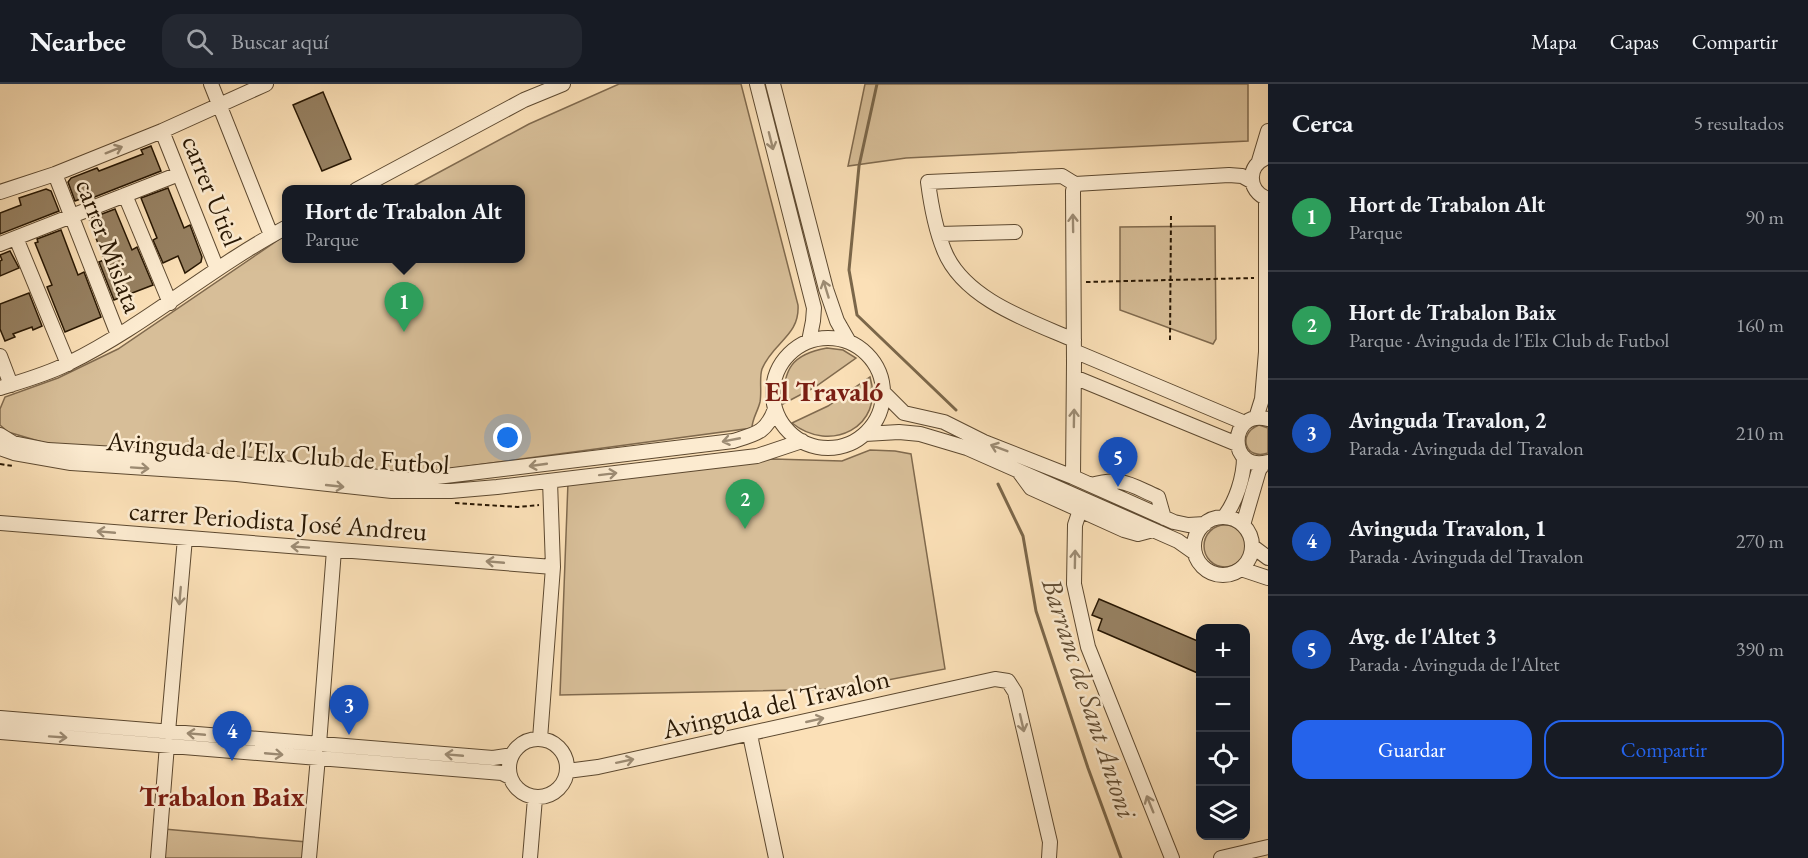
<!DOCTYPE html>
<html lang="es">
<meta charset="utf-8">
<style>
:root{--surface:#171b24;--page:#242831;--text:#f1f3f6;--muted:#9ea1a6;--line:#363941;--accent:#2563eb}
body{margin:0;font-family:"EB Garamond",serif;background:var(--page);color:var(--text)}
.controls{position:absolute;right:18px;bottom:18px;display:grid;overflow:hidden;border-radius:12px;box-shadow:0 6px 24px #0002}
.controls button{width:54px;height:54px;display:grid;place-items:center;padding:0;border:0;border-bottom:2px solid var(--line);background:var(--surface);color:var(--text);font:30px sans-serif}
.you{position:absolute;left:508px;top:354px;width:21px;height:21px;margin:-15px;border:4px solid #fff;border-radius:50%;background:#1a73e8;box-shadow:0 0 0 9px #1a73e833}
.badge{display:grid;place-items:center;width:39px;height:39px;border-radius:50%;background:var(--accent);color:#fff;font-size:20px;font-weight:700}
.pin{position:absolute;translate:-50% -50px;filter:drop-shadow(0 2px 3px #0008)}
.pin::after{content:'';position:absolute;top:32px;width:21px;height:18px;background:inherit;clip-path:polygon(0 0,100% 0,50% 100%)}
.popup{position:absolute;left:282px;top:101px;width:243px;height:78px;box-sizing:border-box;display:grid;place-content:center;border-radius:12px;background:var(--surface);filter:drop-shadow(0 2px 4px #0005);font-size:20px;white-space:nowrap;color:var(--muted)}
.popup b{font-size:22px;color:var(--text)}
.popup::after{content:'';position:absolute;left:50%;top:100%;margin-left:-12px;border:12px solid transparent;border-top-color:var(--surface)}
.list{margin:0;padding:0;list-style:none}
h2{display:flex;justify-content:space-between;align-items:center;height:78px;margin:0;padding:0 24px;font-size:26px}
h2 small{font-size:20px;font-weight:400;color:var(--muted)}
.list li{display:grid;grid-template-columns:39px 1fr auto;gap:18px;align-items:center;box-sizing:border-box;height:108px;padding:0 24px;border-top:2px solid var(--line)}
.list b{display:block;font-size:22px;white-space:nowrap}
.list p{margin:0;font-size:20px;white-space:nowrap;color:var(--muted)}
.list em{font-size:20px;font-style:normal;color:var(--muted)}
.actions{display:flex;gap:12px;padding:18px 24px}
.actions a{flex:1;padding:14px 0;border:2px solid var(--accent);border-radius:18px;text-align:center;font-size:21px;color:var(--accent)}
.actions .main{background:var(--accent);color:#fff}
.icon{flex:none;width:33px;height:33px;fill:none;stroke:currentColor;stroke-width:2;stroke-linecap:round;stroke-linejoin:round}
.map{position:relative;flex:none;width:1268px;height:774px;overflow:hidden}
header{display:flex;align-items:center;gap:36px;box-sizing:border-box;height:84px;padding:0 30px;background:var(--surface);border-bottom:2px solid var(--line)}
header strong{font-size:28px}
nav{display:flex;gap:33px;margin-inline-start:auto;font-size:21px}
.search{width:420px;height:54px;background:var(--page);display:flex;align-items:center;gap:15px;box-sizing:border-box;padding:0 21px;border-radius:18px;color:var(--muted);font-size:22px}
main{display:flex}
aside{flex:1;background:var(--surface)}
.map>svg:first-child{display:block}
.green{fill:#d7be98;stroke:#806a4e;stroke-width:1.5}
.lines{fill:none;stroke-linecap:round;stroke-linejoin:round}
.stream{stroke:#7b674a;stroke-width:3}
.building{fill:#968061;stroke:#281703;stroke-width:1.5}
.minor-casing{stroke:#5d4930;stroke-width:16}
.path{stroke:#281703;stroke-width:2;stroke-dasharray:4.5 3;stroke-linecap:butt}
.minor{stroke:#fcebd0;stroke-width:14}
.oneway{stroke:#9d8c74}
.labels{text-anchor:middle;stroke-width:5;stroke-linejoin:round;paint-order:stroke}
.street-label{font-size:27px;fill:#281703;stroke:#fcebd0}
.neighbourhood-label{font-size:28px;font-weight:bold;fill:#7a1f14;stroke:#fcebd0}
.water-label{font-size:28px;font-style:italic;fill:#604c33;stroke:#fcebd0}
</style>
<header>
<strong>Nearbee</strong>
<div class="search"><svg class="icon" aria-label="search" viewBox="0 0 24 24"><circle cx="10" cy="10" r="6"/><path d="M15 15l6 6"/></svg>Buscar aquí</div>
<nav><a>Mapa</a><a>Capas</a><a>Compartir</a></nav>
</header>
<main>
<div class="map">
<svg width="1268" height="774" viewBox="0 0 1268 774">
<rect width="100%" height="100%" fill="#fbe0b7"/>
<filter id="stains"><feTurbulence type="fractalNoise" baseFrequency=".00333" numOctaves="4"/><feColorMatrix values="0 0 0 0 .2 0 0 0 0 .09 0 0 0 0 .02 0 0 0 .5 -.17"/></filter>
<radialGradient id="worn" r=".72"><stop offset=".6" stop-color="#630" stop-opacity="0"/><stop offset="1" stop-color="#630" stop-opacity=".3"/></radialGradient>
<path class="green" d="M619 0H741L798 221C800 252 773 258 762 285 759 294 762 307 760 318 758 327 752 335 752 344L410 390 166 366 52 361 8 348 0 341V325L5 313 58 294 118 265 287 150V174H521V106L408 105 529 40Z
M865 0H1248V57L906 74 848 82Z
M1215 142 1216 255 1213 260 1120 226V143Z
M827 264 843 266 856 274 815 303 783 320C783 285 792 270 827 264Z
M870 293C885 343 830 370 792 339L828 322Z
M1259 341 1268 344V369C1246 377 1236 350 1259 341Z
M870 366 895 367 911 370 945 585 841 605 560 611 568 398 773 375 842 377Z
M1204 462a21 21 0 1 1 42 0a21 21 0 1 1-42 0Z
M164 745 307 758 305 774H161Z"/>
<g class="lines">
<path class="stream" d="M877 0 859 82 849 186 857 231 956 326
M998 400 1023 452 1036 527 1088 684 1121 774"/>
</g>
<path class="building" d="M323 8 351 75 322 87 293 21Z
M151 62 161 87 87 116 86 113 75 117 68 98 71 94 97 84 99 87 143 70 141 66Z
M168 104 184 144 190 141 202 173 201 178 185 189 178 172 163 179 153 156 157 154 141 114Z
M46 105 51 107 59 127 0 150V129L21 121 19 114Z
M115 125 132 166 137 163 153 201 114 216 99 178 104 176 89 135Z
M61 146 78 191 84 188 101 233 65 248 47 203 52 201 35 159 38 158 37 155Z
M10 167 19 184 0 192V177L2 176 0 171Z
M29 209 42 242 33 246 32 243 13 250 15 253 5 257 0 245V220Z
M1099 515 1200 558V590L1098 546 1102 535 1092 531Z"/>
<g class="lines">
<defs>
<path id="minor" d="M211 0 271 151
M757 0 814 224 813 237 809 257
M773 0 826 205 837 237 849 258
M162 47 217 185
M1268 73C1246 81 1247 107 1268 115
M1259 77 1268 47
M55 90 118 251
M1075 100 1229 91 1242 92 1251 97
M356 106 524 16 563 0
M0 108 55 90 162 47 266 0
M125 111 170 219
M939 150 1015 148
M16 154 68 280
M0 160 179 90
M773 309a55 55 0 1 1 110 0a55 55 0 1 1-110 0Z
M1074 256C1030 237 963 215 944 166 935 144 931 121 928 98L1062 92 1075 100
M1074 267 1245 339
M0 272 11 301
M1074 293 1237 360
M0 304C23 297 48 290 69 279 146 241 211 183 287 143
M883 308 904 329 944 338 984 358 1073 393 1174 438 1188 441 1205 440
M1256 334 1262 315 1266 268V114
M1268 335C1228 324 1227 389 1268 378
M865 350 899 348 920 350 967 364 1178 457 1195 469
M0 351 13 359 48 366 167 373 412 396 733 357C756 350 766 349 775 325
M0 364 14 369 71 379 237 390 392 407H451L497 403 757 372 802 357
M1020 389 1031 404 1124 446 1138 450 1153 446
M1073 393 1074 278 1073 107 1075 100
M1091 401C1122 392 1130 401 1158 413L1164 434
M1080 426 1075 441 1074 500 1088 563 1172 774
M1224 433C1236 418 1244 393 1244 373
M1194 462a29 29 0 1 1 58 0a29 29 0 1 1-58 0Z
M0 439 553 483
M1243 441 1259 386 1264 379
M1252 462 1268 474
M1241 485 1268 494
M0 634 493 674 512 671
M0 648 502 689 510 693
M168 648 185 454
M750 651 776 774
M509 684a29 29 0 1 1 58 0a29 29 0 1 1-58 0Z
M540 655 553 483 550 397
M319 660 334 466
M567 687 598 683 995 595 1008 597 1015 608 1050 758 1049 774
M158 774 167 661
M309 774 318 673
M530 774 535 714
M1221 774 1268 763"/>
</defs>
<use href="#minor" class="minor-casing"/>
<path class="path" d="M1086 198 1254 194
M1170 256 1171 132
M0 380 13 382
M455 419 518 423 539 421"/>
<use href="#minor" class="minor"/>
</g>
<defs><path id="oneway-shaft" d="M-6 0H5M1.5-3L5.5 0L1.5 3" fill="none" stroke-width="1.6" stroke-linecap="round" stroke-linejoin="round" transform="scale(1.5)"/></defs>
<g class="oneway">
<use href="#oneway-shaft" transform="translate(771 57) rotate(76)"/>
<use href="#oneway-shaft" transform="translate(114 66) rotate(-22)"/>
<use href="#oneway-shaft" transform="translate(1073 139) rotate(-91)"/>
<use href="#oneway-shaft" transform="translate(826 205) rotate(-107)"/>
<use href="#oneway-shaft" transform="translate(1074 334) rotate(-89)"/>
<use href="#oneway-shaft" transform="translate(731 356) rotate(169)"/>
<use href="#oneway-shaft" transform="translate(999 364) rotate(-159)"/>
<use href="#oneway-shaft" transform="translate(538 381) rotate(172)"/>
<use href="#oneway-shaft" transform="translate(140 384) rotate(4)"/>
<use href="#oneway-shaft" transform="translate(608 390) rotate(-7)"/>
<use href="#oneway-shaft" transform="translate(335 402) rotate(6)"/>
<use href="#oneway-shaft" transform="translate(106 448) rotate(-175)"/>
<use href="#oneway-shaft" transform="translate(300 463) rotate(-176)"/>
<use href="#oneway-shaft" transform="translate(1075 475) rotate(-89)"/>
<use href="#oneway-shaft" transform="translate(495 478) rotate(-175)"/>
<use href="#oneway-shaft" transform="translate(180 512) rotate(95)"/>
<use href="#oneway-shaft" transform="translate(815 636) rotate(-13)"/>
<use href="#oneway-shaft" transform="translate(1022 639) rotate(77)"/>
<use href="#oneway-shaft" transform="translate(196 650) rotate(-175)"/>
<use href="#oneway-shaft" transform="translate(58 653) rotate(4)"/>
<use href="#oneway-shaft" transform="translate(274 670) rotate(5)"/>
<use href="#oneway-shaft" transform="translate(454 671) rotate(-175)"/>
<use href="#oneway-shaft" transform="translate(625 677) rotate(-12)"/>
<use href="#oneway-shaft" transform="translate(1150 720) rotate(-112)"/>
</g>
<g class="labels">
<g class="street-label">
<text transform="translate(212 107) rotate(68)" y="9">carrer Utiel</text>
<text transform="translate(109 162) rotate(69)" y="9">carrer Mislata</text>
<text transform="translate(278 369) rotate(4)" y="9">Avinguda de l'Elx Club de Futbol</text>
<text transform="translate(278 437) rotate(4)" y="9">carrer Periodista José Andreu</text>
<text transform="translate(776 620) rotate(-13)" y="9">Avinguda del Travalon</text>
</g>
<g class="neighbourhood-label">
<text x="824" y="317">El Travaló</text>
<text x="222" y="722">Trabalon Baix</text>
</g>
<g class="water-label">
<text transform="translate(1090 614) rotate(72)" y="10">Barranc de Sant Antoni</text>
</g>
</g>
<rect width="100%" height="100%" filter="url(#stains)"/>
<rect width="100%" height="100%" fill="url(#worn)"/>
</svg>
<div class="controls">
<button>+</button>
<button>−</button>
<button><svg class="icon" aria-label="locate" viewBox="0 0 24 24"><circle cx="12" cy="12" r="6"/><path d="M12 2v4M12 18v4M2 12h4M18 12h4"/></svg></button>
<button><svg class="icon" aria-label="layers" viewBox="0 0 24 24"><path d="M12 4l9 5-9 5-9-5zM3 14l9 5 9-5"/></svg></button>
</div>
<div class="you"></div>
<div class="pin badge" style="left:404px;top:248px;background:#2e9e5b">1</div>
<div class="popup"><b>Hort de Trabalon Alt</b>Parque</div>
<div class="pin badge" style="left:745px;top:445px;background:#2e9e5b">2</div>
<div class="pin badge" style="left:349px;top:651px;background:#1a4fb4">3</div>
<div class="pin badge" style="left:232px;top:677px;background:#1a4fb4">4</div>
<div class="pin badge" style="left:1118px;top:403px;background:#1a4fb4">5</div>
</div>
<aside>
<h2>Cerca<small>5 resultados</small></h2>
<ul class="list">
<li><span class="badge" style="background:#2e9e5b">1</span><div><b>Hort de Trabalon Alt</b><p>Parque</p></div><em>90 m</em></li>
<li><span class="badge" style="background:#2e9e5b">2</span><div><b>Hort de Trabalon Baix</b><p>Parque · Avinguda de l'Elx Club de Futbol</p></div><em>160 m</em></li>
<li><span class="badge" style="background:#1a4fb4">3</span><div><b>Avinguda Travalon, 2</b><p>Parada · Avinguda del Travalon</p></div><em>210 m</em></li>
<li><span class="badge" style="background:#1a4fb4">4</span><div><b>Avinguda Travalon, 1</b><p>Parada · Avinguda del Travalon</p></div><em>270 m</em></li>
<li><span class="badge" style="background:#1a4fb4">5</span><div><b>Avg. de l'Altet 3</b><p>Parada · Avinguda de l'Altet</p></div><em>390 m</em></li>
</ul>
<div class="actions"><a class="main">Guardar</a><a>Compartir</a></div>
</aside>
</main>
